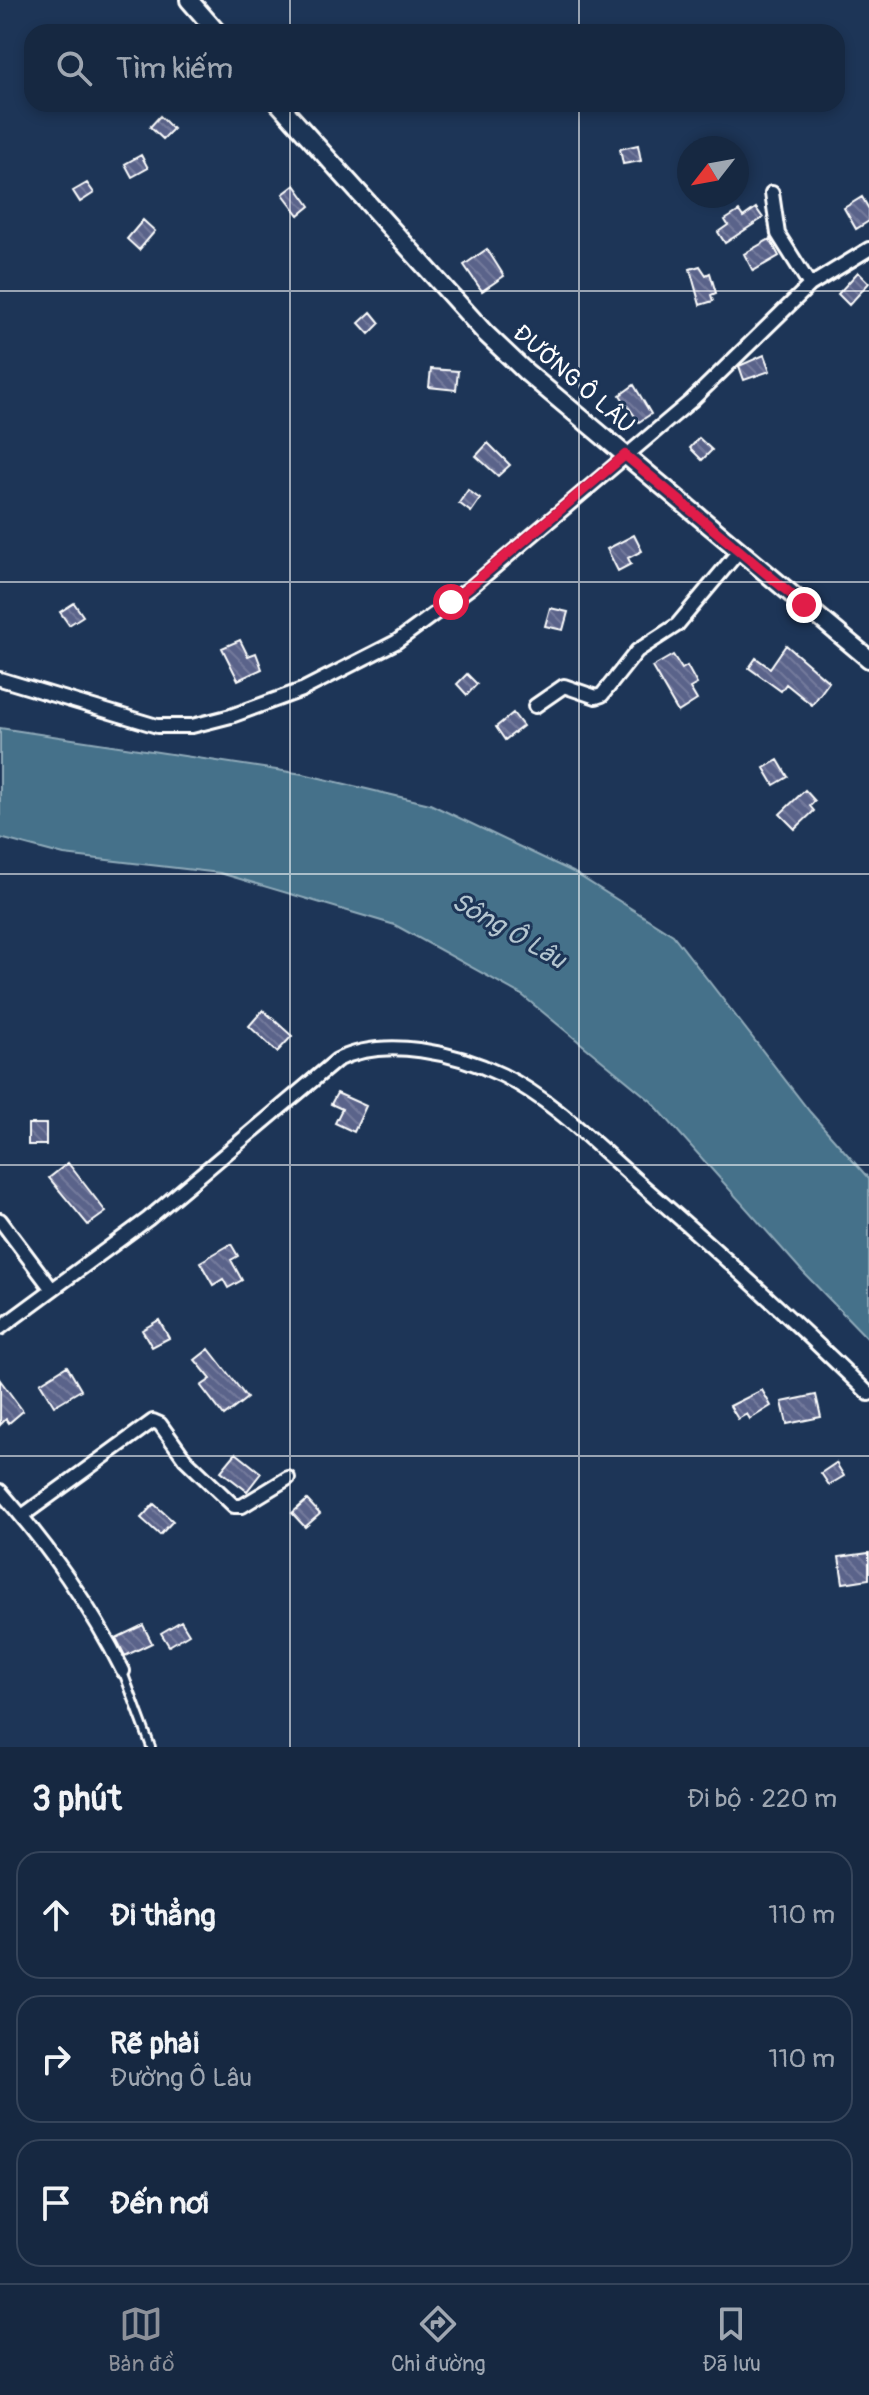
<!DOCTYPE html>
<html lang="vi">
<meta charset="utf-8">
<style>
:root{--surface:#162841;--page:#23344c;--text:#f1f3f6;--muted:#9ea6b1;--line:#35445a;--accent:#8c9099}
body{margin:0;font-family:Pangolin,sans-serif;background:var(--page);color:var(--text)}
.compass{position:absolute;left:677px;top:136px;width:72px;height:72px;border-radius:50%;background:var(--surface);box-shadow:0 4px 12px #0003;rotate:239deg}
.stop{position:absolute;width:24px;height:24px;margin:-18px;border:6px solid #e11d48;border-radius:50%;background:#fff}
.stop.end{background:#e11d48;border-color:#fff;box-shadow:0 2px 8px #0008}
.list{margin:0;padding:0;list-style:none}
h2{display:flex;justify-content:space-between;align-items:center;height:104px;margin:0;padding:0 32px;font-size:34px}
h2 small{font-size:26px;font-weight:400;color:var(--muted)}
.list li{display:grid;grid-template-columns:52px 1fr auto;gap:24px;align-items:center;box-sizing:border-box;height:128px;margin:0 16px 16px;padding:0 16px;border:2px solid var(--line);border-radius:24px}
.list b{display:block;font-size:30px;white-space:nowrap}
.list p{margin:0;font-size:26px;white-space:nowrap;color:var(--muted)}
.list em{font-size:26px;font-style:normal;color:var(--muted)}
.icon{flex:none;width:44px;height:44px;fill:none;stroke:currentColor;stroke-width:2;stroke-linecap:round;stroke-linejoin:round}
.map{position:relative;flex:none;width:869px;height:1747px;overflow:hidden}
.search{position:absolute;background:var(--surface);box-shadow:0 4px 12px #0003;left:24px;right:24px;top:24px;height:88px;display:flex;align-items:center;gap:20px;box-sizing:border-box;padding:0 28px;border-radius:24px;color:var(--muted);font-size:30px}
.sheet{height:536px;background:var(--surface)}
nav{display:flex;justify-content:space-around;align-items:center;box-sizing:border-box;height:112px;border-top:2px solid var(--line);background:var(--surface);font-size:22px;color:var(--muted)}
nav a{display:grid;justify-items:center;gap:4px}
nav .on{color:var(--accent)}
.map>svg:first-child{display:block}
.water{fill:#45718a;stroke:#8faab9;stroke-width:2}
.building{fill:url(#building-back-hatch);stroke:#fff;stroke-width:2}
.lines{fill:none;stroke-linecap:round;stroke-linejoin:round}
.service-casing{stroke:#fff;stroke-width:12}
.minor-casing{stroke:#fff;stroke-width:18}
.secondary-casing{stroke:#fff;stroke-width:22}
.service{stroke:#1d3557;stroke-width:6}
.minor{stroke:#1d3557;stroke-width:12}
.secondary{stroke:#1d3557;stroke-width:16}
.route{stroke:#e11d48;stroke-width:10}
.grid{fill:none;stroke:#fff;stroke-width:2;stroke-opacity:0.55}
.labels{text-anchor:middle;stroke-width:6;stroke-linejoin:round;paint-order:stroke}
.street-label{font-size:24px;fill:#fff;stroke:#1d3557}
.water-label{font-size:26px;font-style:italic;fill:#b5c6d0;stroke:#1d3557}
</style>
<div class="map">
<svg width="869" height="1747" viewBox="0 0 869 1747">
<defs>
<pattern id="building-back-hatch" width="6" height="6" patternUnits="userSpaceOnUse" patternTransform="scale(2)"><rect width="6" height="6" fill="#5a638a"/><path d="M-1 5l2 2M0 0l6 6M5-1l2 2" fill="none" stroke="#737a9c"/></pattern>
</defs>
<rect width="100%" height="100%" fill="#1d3557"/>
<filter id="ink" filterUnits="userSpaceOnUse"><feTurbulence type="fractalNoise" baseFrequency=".0125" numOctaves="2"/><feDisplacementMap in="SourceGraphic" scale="16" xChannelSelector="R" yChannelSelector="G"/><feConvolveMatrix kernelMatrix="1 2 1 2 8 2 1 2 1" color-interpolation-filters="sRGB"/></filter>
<g filter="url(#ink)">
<path class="water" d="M0 728 303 774 430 804 573 872 673 935 810 1112 869 1179V1340L802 1271 651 1101 522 995 395 925 220 873 64 855 0 838Z"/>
<path class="building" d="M160 116 173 129 163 139 150 127Z
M638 145 641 161 623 164 620 149Z
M141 155 148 168 132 177 125 164Z
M87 183 94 193 80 202 73 191Z
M295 185 310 206 299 215 283 194Z
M862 197 869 209V221L856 229 844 208Z
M756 208 763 218 725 243 718 232 728 225 725 220 739 211 743 217Z
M143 220 155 231 139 250 127 239Z
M770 239 779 256 753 271 744 254Z
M487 249 504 276 482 291 464 265Z
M700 266 706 275 710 273 716 293 711 295 713 301 700 305 690 269Z
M858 272 869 283 849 305 838 294Z
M371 312 380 323 369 334 359 323Z
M764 355 770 371 744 380 739 366Z
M431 369 458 371 456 390 429 387Z
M634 385 651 414 639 422 620 395Z
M699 438 712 450 702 460 690 448Z
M488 443 510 465 498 476 476 456Z
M468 490 480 499 471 512 459 503Z
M634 535 642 551 628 558 631 564 618 571 607 549Z
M74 603 83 616 69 625 60 612Z
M550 608 568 612 563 630 545 626Z
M240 640 248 656 256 653 262 669 238 680 222 648Z
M786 645 829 682 812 705 786 684 781 691 749 668 756 658 770 668Z
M673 655 682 669 687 666 697 684 690 688 697 700 678 712 652 667Z
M467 674 477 684 467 695 457 684Z
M513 713 523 726 505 740 496 727Z
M778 760 788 777 774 785 764 768Z
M805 790 815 801 810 806 814 811 795 829 780 814Z
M263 1010 292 1036 277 1052 249 1026Z
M337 1093 366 1106 354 1132 335 1123 342 1109 331 1104Z
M28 1124H46V1145H28Z
M68 1163 106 1212 88 1225 49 1178Z
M231 1244 238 1256 231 1260 242 1280 228 1288 223 1279 213 1285 200 1262Z
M159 1320 169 1338 152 1347 142 1330Z
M209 1349 247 1398 224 1416 201 1386 211 1379 195 1360Z
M67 1366 81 1390 54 1406 40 1383Z
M0 1380 23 1411 9 1423 6 1419 0 1425Z
M762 1390 771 1406 750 1419 747 1414 738 1419 730 1406Z
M816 1395 821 1417 787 1424 782 1402Z
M236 1453 261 1473 247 1491 221 1471Z
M836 1463 844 1476 829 1485 821 1473Z
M307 1500 320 1514 305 1527 292 1513Z
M154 1504 173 1521 160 1535 141 1518Z
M869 1553V1579L843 1583 839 1557Z
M181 1621 189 1634 169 1646 161 1633Z
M143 1625 152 1643 125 1656 116 1638Z"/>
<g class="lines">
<defs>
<path id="service" d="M123 1672 151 1747"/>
<path id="minor" d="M772 193 778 234 810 285
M0 679 157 726H192L231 716 302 690 396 642 471 587 691 401 810 285 869 249
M535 706 564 686 596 697 602 695 637 651 677 625 739 551
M0 1220 51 1288
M0 1328 148 1219 337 1060C386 1036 456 1053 502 1075 553 1100 594 1143 636 1180 716 1249 793 1320 869 1394
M0 1491C47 1544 92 1608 123 1671
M22 1516 153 1421 160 1424 185 1459 234 1506H242L288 1478"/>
<path id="secondary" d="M189 0 217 32
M279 104 485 333 525 371 869 659"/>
</defs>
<use href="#service" class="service-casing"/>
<use href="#minor" class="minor-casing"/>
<use href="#secondary" class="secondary-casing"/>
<use href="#service" class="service"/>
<use href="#minor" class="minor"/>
<use href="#secondary" class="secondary"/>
</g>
</g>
<g class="lines" filter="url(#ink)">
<path class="route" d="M451 602 625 455 804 605"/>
</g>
<path class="grid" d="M290 0V32M579 0V32M290 104V1747M579 104V1747M0 291H869M0 582H869M0 874H869M0 1165H869M0 1456H869"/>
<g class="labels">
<g class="street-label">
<text transform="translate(574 379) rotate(41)" y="8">ĐƯỜNG Ô LÂU</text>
</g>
<g class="water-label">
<text transform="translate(509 930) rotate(30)" y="9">Sông Ô Lâu</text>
</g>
</g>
</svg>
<svg class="compass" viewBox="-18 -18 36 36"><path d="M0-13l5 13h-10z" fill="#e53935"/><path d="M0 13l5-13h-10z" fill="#9ea6b1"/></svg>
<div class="stop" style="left:451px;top:602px"></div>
<div class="stop end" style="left:804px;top:605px"></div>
<div class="search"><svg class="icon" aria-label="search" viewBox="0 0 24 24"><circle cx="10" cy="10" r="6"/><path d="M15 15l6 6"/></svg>Tìm kiếm</div>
</div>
<section class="sheet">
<h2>3 phút<small>Đi bộ · 220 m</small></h2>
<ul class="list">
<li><svg class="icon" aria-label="ahead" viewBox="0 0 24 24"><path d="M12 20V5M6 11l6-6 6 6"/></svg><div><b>Đi thẳng</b></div><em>110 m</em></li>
<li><svg class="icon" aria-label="right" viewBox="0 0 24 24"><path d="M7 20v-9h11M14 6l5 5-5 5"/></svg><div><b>Rẽ phải</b><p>Đường Ô Lâu</p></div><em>110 m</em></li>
<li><svg class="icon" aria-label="arrive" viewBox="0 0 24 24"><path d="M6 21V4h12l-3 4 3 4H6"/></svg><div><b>Đến nơi</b></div></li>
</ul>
</section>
<nav>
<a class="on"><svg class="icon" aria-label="map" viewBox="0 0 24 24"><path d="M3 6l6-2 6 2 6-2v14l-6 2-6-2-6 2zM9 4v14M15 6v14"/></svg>Bản đồ</a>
<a><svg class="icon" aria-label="directions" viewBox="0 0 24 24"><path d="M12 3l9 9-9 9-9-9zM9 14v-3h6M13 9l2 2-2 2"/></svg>Chỉ đường</a>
<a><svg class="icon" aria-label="saved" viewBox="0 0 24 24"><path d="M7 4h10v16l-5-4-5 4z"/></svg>Đã lưu</a>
</nav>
